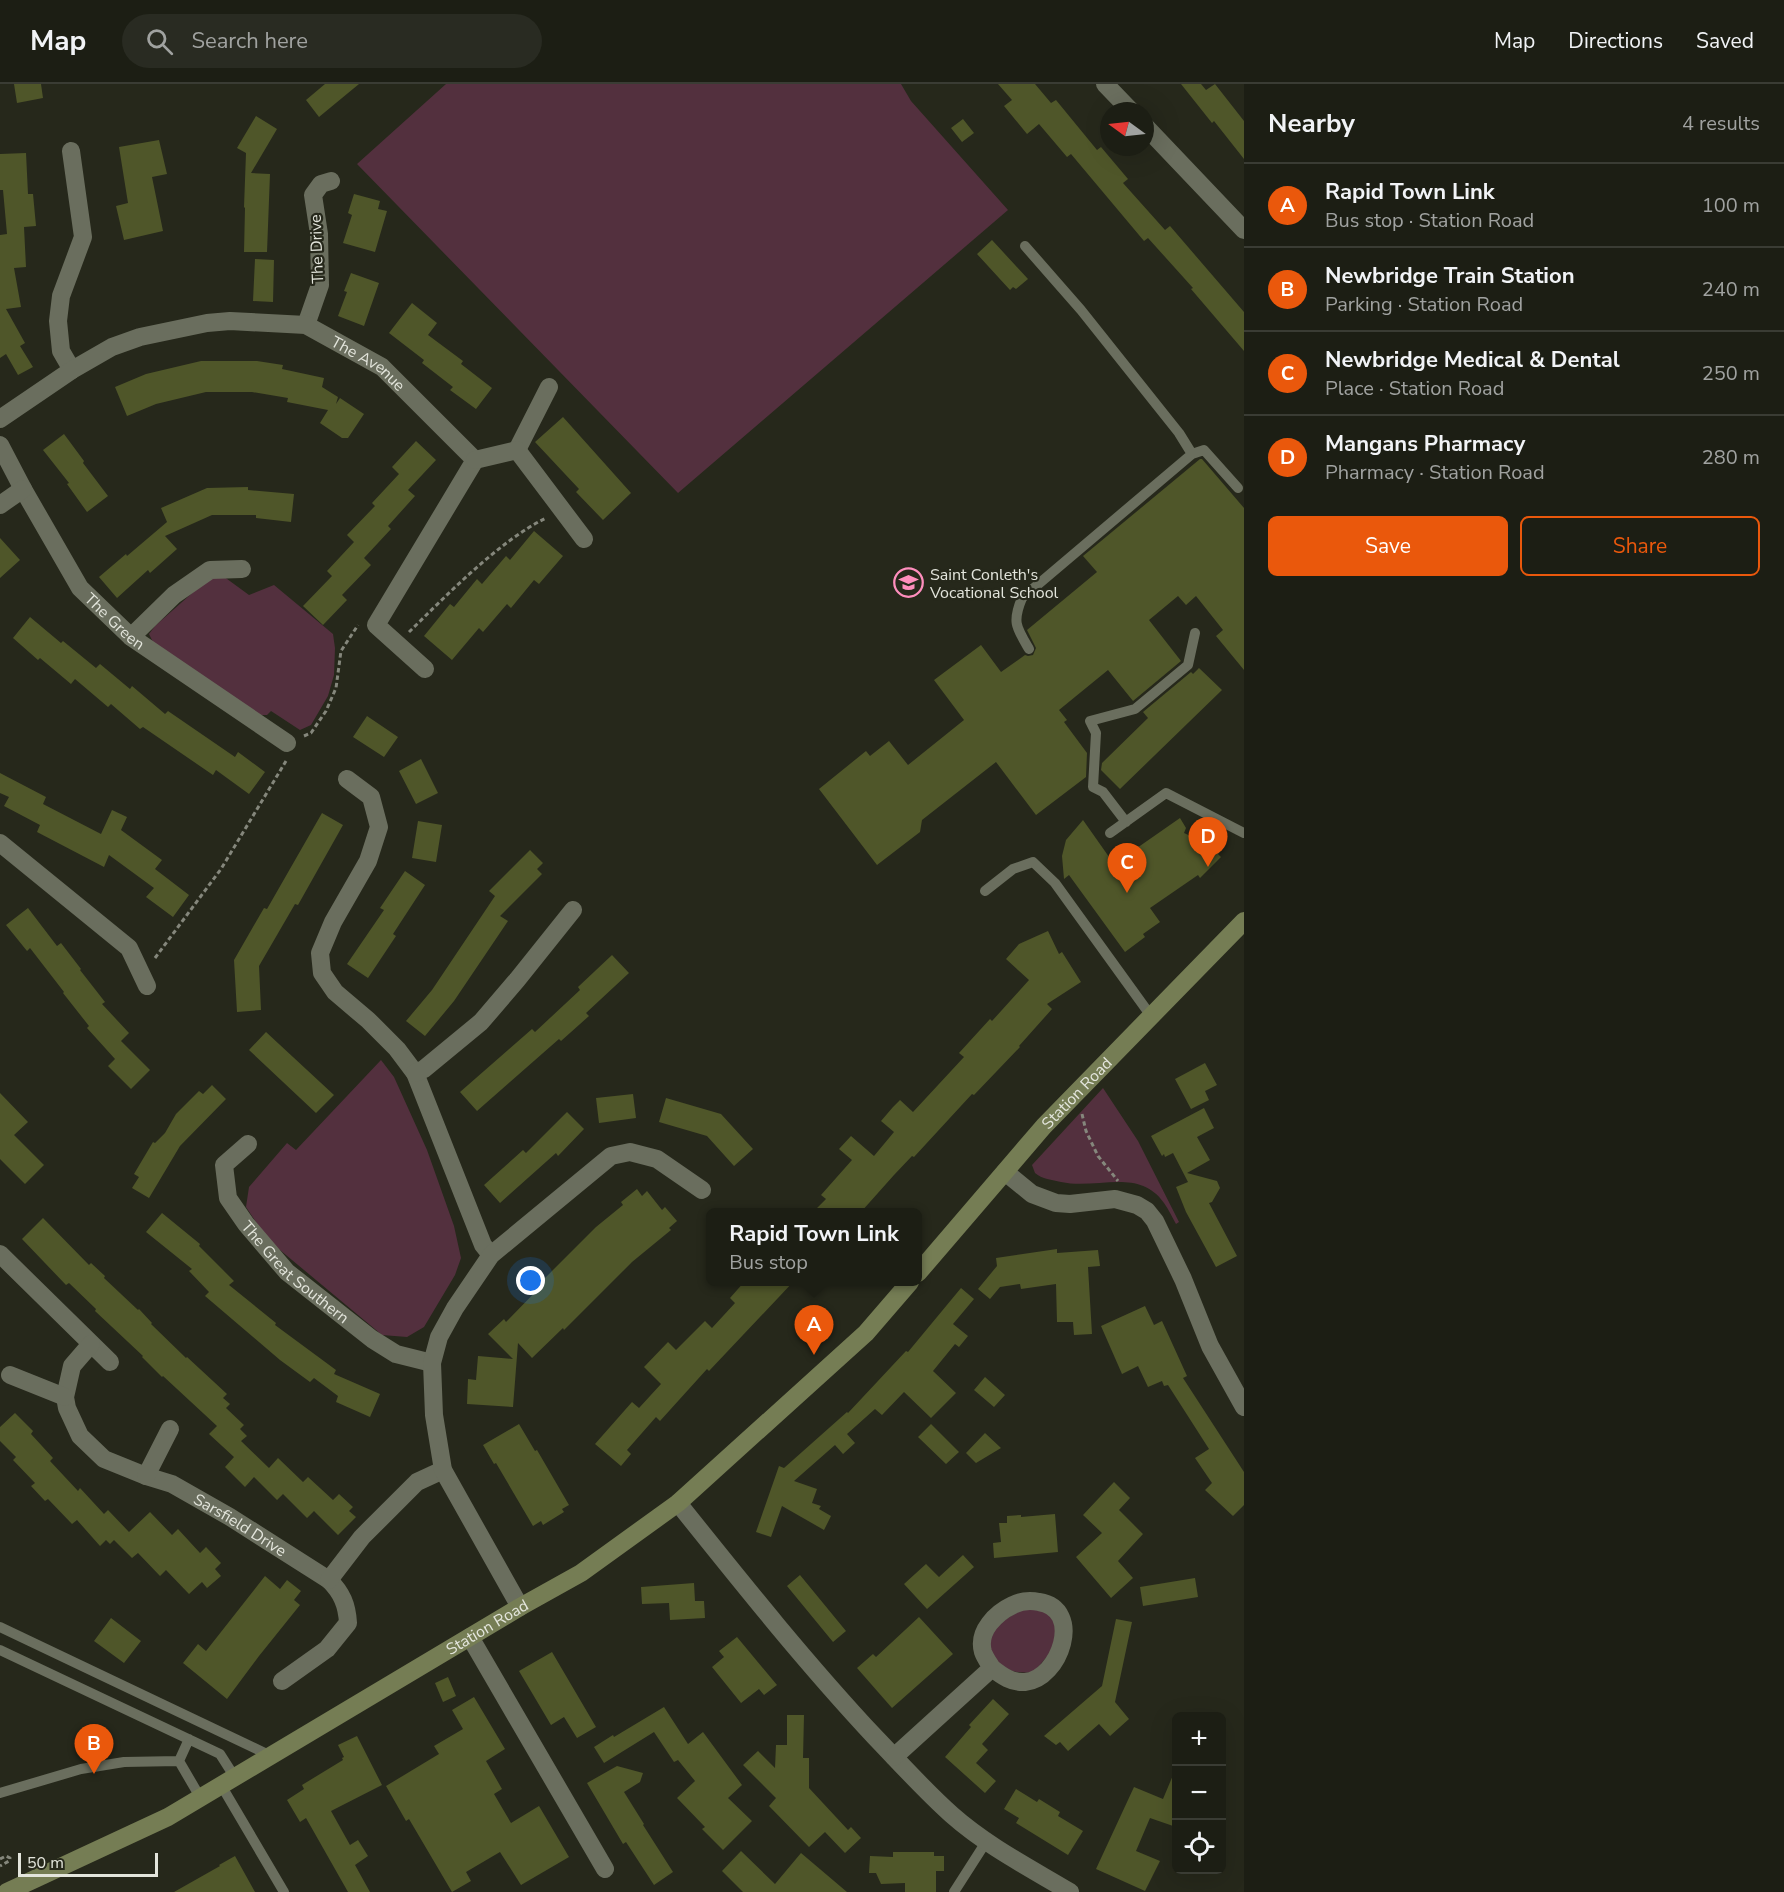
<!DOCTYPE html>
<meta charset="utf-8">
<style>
:root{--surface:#1c1e14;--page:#292b22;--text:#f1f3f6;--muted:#a0a2a0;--line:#3a3c34;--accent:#ea580c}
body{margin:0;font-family:"Nunito Sans",sans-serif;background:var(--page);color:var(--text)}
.controls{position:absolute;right:18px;bottom:18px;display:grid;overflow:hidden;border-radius:9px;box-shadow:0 6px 24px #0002}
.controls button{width:54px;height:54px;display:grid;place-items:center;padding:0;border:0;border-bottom:2px solid var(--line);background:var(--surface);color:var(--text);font:30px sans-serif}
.compass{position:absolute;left:1100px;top:18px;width:54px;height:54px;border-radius:50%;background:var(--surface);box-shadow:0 6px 24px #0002;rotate:285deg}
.scale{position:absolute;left:18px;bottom:15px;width:140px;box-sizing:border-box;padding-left:6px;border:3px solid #e3e5dc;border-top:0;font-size:16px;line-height:21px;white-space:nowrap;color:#e3e5dc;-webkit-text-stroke:4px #26281b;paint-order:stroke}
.you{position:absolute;left:531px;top:1197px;width:21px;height:21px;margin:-15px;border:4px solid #fff;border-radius:50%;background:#1a73e8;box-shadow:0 0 0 9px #1a73e833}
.badge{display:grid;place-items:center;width:39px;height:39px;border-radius:50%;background:var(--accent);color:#fff;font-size:20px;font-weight:700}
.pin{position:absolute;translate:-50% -50px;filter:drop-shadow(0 2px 3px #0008)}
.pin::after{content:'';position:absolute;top:32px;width:21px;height:18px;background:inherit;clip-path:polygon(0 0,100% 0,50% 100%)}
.popup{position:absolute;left:706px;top:1124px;width:216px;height:78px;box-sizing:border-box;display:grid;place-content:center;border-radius:9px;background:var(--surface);filter:drop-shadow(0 2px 4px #0005);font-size:20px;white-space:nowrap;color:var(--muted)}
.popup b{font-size:22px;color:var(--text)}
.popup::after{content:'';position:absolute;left:50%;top:100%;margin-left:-12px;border:12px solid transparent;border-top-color:var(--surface)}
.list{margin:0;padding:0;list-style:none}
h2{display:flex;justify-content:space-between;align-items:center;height:78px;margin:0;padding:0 24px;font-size:26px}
h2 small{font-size:20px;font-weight:400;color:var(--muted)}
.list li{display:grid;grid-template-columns:39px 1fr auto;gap:18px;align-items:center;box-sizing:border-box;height:84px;padding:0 24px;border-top:2px solid var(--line)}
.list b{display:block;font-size:22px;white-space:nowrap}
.list p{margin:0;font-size:20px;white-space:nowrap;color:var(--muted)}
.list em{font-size:20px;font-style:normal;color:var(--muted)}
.actions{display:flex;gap:12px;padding:18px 24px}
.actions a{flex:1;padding:14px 0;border:2px solid var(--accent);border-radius:9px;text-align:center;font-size:21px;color:var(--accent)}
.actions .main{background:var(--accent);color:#fff}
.icon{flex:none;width:33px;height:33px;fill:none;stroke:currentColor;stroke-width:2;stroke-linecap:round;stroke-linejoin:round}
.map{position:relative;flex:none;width:1244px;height:1808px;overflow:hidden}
header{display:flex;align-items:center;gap:36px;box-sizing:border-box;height:84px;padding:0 30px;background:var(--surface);border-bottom:2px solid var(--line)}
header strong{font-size:28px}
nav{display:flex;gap:33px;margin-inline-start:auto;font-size:21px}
.search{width:420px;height:54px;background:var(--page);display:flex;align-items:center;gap:15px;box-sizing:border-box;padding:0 21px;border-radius:33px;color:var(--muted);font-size:22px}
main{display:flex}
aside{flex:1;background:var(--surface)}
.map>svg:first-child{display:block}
.green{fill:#53303e}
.building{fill:#4f5629}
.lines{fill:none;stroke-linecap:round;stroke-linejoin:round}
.path{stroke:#85877c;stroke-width:3;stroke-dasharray:4.5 3;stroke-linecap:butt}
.service{stroke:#6a6e5e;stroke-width:10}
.minor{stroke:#6a6e5e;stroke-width:18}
.secondary{stroke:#757d54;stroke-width:18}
.labels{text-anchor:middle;stroke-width:4.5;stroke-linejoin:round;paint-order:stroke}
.street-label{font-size:16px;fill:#e3e5dc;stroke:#26281b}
.poi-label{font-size:16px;fill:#e3e5dc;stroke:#26281b;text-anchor:start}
</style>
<header>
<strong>Map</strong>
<div class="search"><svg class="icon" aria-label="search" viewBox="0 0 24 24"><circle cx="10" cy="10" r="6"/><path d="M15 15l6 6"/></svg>Search here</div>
<nav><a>Map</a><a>Directions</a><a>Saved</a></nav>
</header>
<main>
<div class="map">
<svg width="1244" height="1808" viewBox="0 0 1244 1808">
<rect width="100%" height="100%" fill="#26281b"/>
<path class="green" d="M446 0H901L911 17 1008 126 678 409 357 80Z
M223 492 249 511 274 501 333 550 335 564 334 591 328 612 311 641 300 646 271 627 267 631H259L154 560 149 550 155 542 208 495Z
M381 976 394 993 427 1066 454 1142 461 1174 455 1191 424 1243 407 1253 382 1251 268 1156 246 1123 249 1103 287 1059 296 1066Z
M1103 1004 1138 1057 1179 1138 1176 1140C1172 1133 1169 1126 1164 1119 1139 1083 1097 1106 1061 1098 1052 1096 1042 1095 1035 1089L1032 1081Z
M1028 1521 1055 1533V1563L1034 1588C1015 1590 997 1587 990 1565 988 1560 990 1551 991 1545Z"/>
<path class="building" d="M14 0H41L43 14 17 19Z
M325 0H359L319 33 306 16Z
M998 0H1035L1051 19 1056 16 1097 66 1101 63 1128 95 1123 99 1165 146 1170 142 1244 228V267L1191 205 1193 204 1148 154 1144 157 1071 70 1067 73 1039 40 1027 50 1004 22 1012 16Z
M1181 0H1201L1206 6 1215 0 1244 37V75L1214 37 1212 39Z
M256 32 277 45 251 89 270 90 267 168H244L245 124 244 123 246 69 237 64Z
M963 35 974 49 962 58 951 44Z
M159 56 167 90 152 93 163 147 124 156 116 122 128 119 119 63Z
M26 69 28 110H33L36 142 24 143 26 183 14 184 21 223 6 225 25 259 20 262 33 283 18 291 6 270 0 274V151L7 150 3 106H0V70Z
M354 110 380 117 378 125 387 127 375 168 343 159 352 131 348 129Z
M992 156 1028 195 1016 205 1013 203 1010 206 977 170Z
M255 175 274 176 273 218 253 217Z
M351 189 379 199 364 242 338 232 347 208 344 207Z
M412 219 437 239 428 251 463 277 461 280 492 304 476 325 450 306 453 303 422 279 424 276 389 249Z
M201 277H257L283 281 282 285 324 294 322 303 338 313 336 320 340 314 364 330 348 354H342L320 339 328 326 287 318 288 314 252 308H206L156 320 127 332 115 303 146 290Z
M563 333 631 409 603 436 576 408 579 405 535 358Z
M64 350 84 377 83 379 108 412 87 428 67 400 69 399 43 366Z
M416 357 436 376 408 406 415 412 388 442 391 445 364 474 371 481 342 511 347 516 323 541 303 522 332 492 327 487 354 458 347 451 375 422 372 419 399 390 392 383Z
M1200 375H1202L1244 424V586L1216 552 1223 546 1196 512 1186 521 1178 512 1149 536 1181 577 1133 617 1108 586 1059 626 1067 636 1064 638 1087 669 1086 693 1036 731 996 678 922 736 920 748 877 781 819 705 866 667 870 672 889 657 908 681 964 636 934 596 981 561 1001 588 1025 571 1028 572 1033 571 1036 564 1027 546 1097 488 1083 472Z
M248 403V406L294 410 291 438 256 434V431H212L165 452 177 465 150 489 148 486 117 514 99 493 126 470 127 472 167 438 161 424 207 404Z
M534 447 563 472 539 500 534 496 511 524 507 520 483 548 479 544 452 576 424 552 450 520 454 523 477 495 482 500 506 472 510 476Z
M0 454 20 476 0 494Z
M30 533 61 559 63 557 96 584 100 580 130 605 132 602 165 630 168 627 235 673 238 668 265 688 249 710 216 686 213 691 143 643 140 645 111 620 108 623 75 595 71 600 40 574 38 576 13 554Z
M1199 584 1222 606 1120 705 1101 686 1102 679 1148 634 1143 628 1191 588 1193 590Z
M367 632 398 653 384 673 353 653Z
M421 675 438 709 416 720 399 687Z
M0 689 46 713 43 720 101 750 112 726 127 733 121 746 162 776 155 785 189 811 173 833 146 813 154 804 109 771 104 783 37 748 40 741 4 722 9 713 0 709Z
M322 729 343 741 298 821 295 820 259 882 261 926 237 928 234 876 264 824 267 825Z
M1180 734 1186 744 1184 749 1222 766 1218 770 1221 773 1200 794 1198 791 1150 824 1160 838 1143 850 1145 853 1125 868 1069 791 1064 795 1062 772 1066 756 1083 736 1114 780Z
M418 737 442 741 436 778 412 774Z
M530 766 543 779 537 785 542 790 500 832 508 837 454 917 425 952 406 937 432 906 495 812 489 807Z
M405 787 425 801 393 850 396 852 368 894 347 880 384 826 380 824Z
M28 824 57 862 61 859 81 885 80 886 105 918 102 920 129 949 121 957 150 986 131 1005 108 982 115 975 87 944 89 942 63 909 64 908 30 864 27 867 6 841Z
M1048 847 1059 870 1062 868 1081 898 1047 920 1052 925 1019 962 1020 963 974 1011 972 1010 914 1073 912 1072 894 1091 861 1128H813L826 1115 821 1111 852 1076 839 1065 851 1052 874 1072 894 1048 881 1037 893 1023 900 1016 913 1028 964 973 959 969 990 935 992 937 1029 896 1006 875 1019 860Z
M612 871 629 889 586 929 589 932 561 957 559 955 477 1027 460 1008 532 945 535 948 580 906 578 903Z
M266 948 334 1011 316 1029 249 966Z
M1205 979 1217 1001 1205 1007 1209 1016 1191 1025 1175 995Z
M212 1001 226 1015 180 1062 149 1114 132 1104 139 1093 134 1090 153 1058 155 1059 165 1049 176 1030 199 1007 203 1010Z
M0 1009 28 1038 14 1051 44 1081 25 1100 0 1075Z
M633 1010 636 1034 599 1039 596 1014Z
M666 1014 721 1030 753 1065 734 1082 707 1052 659 1038Z
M1204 1024 1214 1044 1197 1053 1210 1076 1187 1089 1217 1097 1220 1104 1212 1118 1209 1119 1237 1172 1216 1183 1186 1128 1176 1103 1188 1098 1173 1069 1165 1073 1164 1070 1162 1072 1151 1052Z
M567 1028 584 1045 558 1072 556 1069 500 1119 484 1101 523 1066 526 1069Z
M637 1105 642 1112 647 1107 662 1126 665 1123 677 1137 669 1144 671 1146 632 1178 564 1246 563 1244 532 1274 518 1259 513 1323 467 1320 468 1295 476 1296 478 1272 513 1275 488 1250 504 1235 506 1238 543 1200 541 1198 596 1143 623 1121 621 1118Z
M162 1129 200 1160 199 1162 234 1197 229 1201 276 1239 275 1241 336 1286 334 1290 380 1310 370 1333 336 1318 338 1312 314 1294 310 1298 280 1276 205 1212 209 1208 189 1187 192 1185 146 1148Z
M43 1134 89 1181 91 1179 105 1192 104 1194 138 1226 139 1225 152 1239 151 1240 186 1274 187 1273 227 1310 223 1314 230 1320 226 1324 244 1341 240 1345 247 1352 241 1357 269 1384 278 1374 303 1398 308 1393 333 1416 339 1410 353 1423 349 1427 356 1433 338 1451 314 1427 307 1434 283 1410 277 1416 254 1393 245 1403 225 1383 234 1373 209 1350 217 1342 163 1292 162 1293 142 1273 143 1272 95 1227 96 1225 69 1199 66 1201 22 1155Z
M1057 1165V1169L1098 1166 1100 1182 1088 1183 1092 1250 1074 1251 1073 1238H1057L1056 1200 1021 1205 1020 1200 1000 1203 990 1215 978 1205 997 1182 996 1174Z
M745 1197H794L709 1287 707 1285 660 1337 656 1333 627 1366 631 1370 621 1382 595 1360 632 1318 639 1324 661 1300 644 1283 668 1258 676 1266 705 1237 712 1244 735 1219 730 1214Z
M961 1204 974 1215 953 1240 968 1252 959 1263 955 1260 933 1287 956 1309 931 1334 904 1308 882 1331 875 1325 847 1350 855 1359 843 1370 835 1361 794 1397 817 1405 812 1419 821 1422 819 1425 831 1432 824 1446 782 1422 771 1453 756 1448 779 1382 784 1384 847 1328 848 1329 906 1267 908 1268Z
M1145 1222 1154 1241 1162 1237 1187 1292 1183 1294 1244 1388V1421L1233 1432 1205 1406 1212 1399 1195 1374 1209 1365 1168 1301 1164 1302 1162 1297 1148 1303 1138 1282 1122 1290 1101 1242Z
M985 1293 1005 1311 994 1323 974 1306Z
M15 1329 33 1347 31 1350 53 1374 50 1377 78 1407 80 1404 104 1430 108 1426 129 1448 150 1428 172 1451 178 1445 200 1469 206 1463 221 1479 215 1485 221 1492 207 1504 202 1498 189 1510 166 1486 160 1492 138 1469 132 1474 114 1456 110 1460 106 1456 100 1462 77 1436 72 1440 48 1415 45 1417 31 1402 35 1399 13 1376 16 1373 0 1357V1343Z
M519 1340 535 1367 537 1366 569 1421 562 1425 564 1428 543 1441 541 1437 533 1442 496 1379 494 1380 483 1361Z
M931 1340 959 1368 946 1380 918 1353Z
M985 1349 1001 1364 976 1379 966 1369Z
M1114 1398 1130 1414 1119 1426 1143 1450 1118 1477 1133 1494 1111 1514 1076 1473 1102 1449 1083 1431Z
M1055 1430 1058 1468 994 1474 993 1459 1001 1458 999 1439H1007V1432L1021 1431V1433Z
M963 1471 974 1483 927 1525 904 1500 926 1480 939 1493Z
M800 1491 846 1547 833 1558 787 1502Z
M265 1492 280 1505 287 1496 301 1507 294 1516 300 1521 259 1572 227 1615 183 1579 198 1560 206 1567Z
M1195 1494 1198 1513 1143 1522 1140 1503Z
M694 1499 695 1517H704L705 1534 670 1536 669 1519 642 1520 641 1503Z
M919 1533 953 1570 892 1624 857 1584 873 1570 876 1573Z
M111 1534 141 1557 124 1579 94 1557Z
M1116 1535 1132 1538 1115 1618 1129 1635 1110 1652 1099 1640 1068 1667 1060 1658 1056 1661 1044 1652 1102 1602Z
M737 1553 777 1601 764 1611 759 1605 741 1619 712 1583 724 1573 719 1567Z
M552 1568 596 1643 577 1654 564 1633 551 1641 519 1587Z
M448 1593 456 1612 443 1618 435 1599Z
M474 1613 505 1665 486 1677 502 1705 494 1710 511 1739 539 1722 569 1773 521 1801 500 1768 466 1788 471 1797 452 1808 409 1735 406 1737 386 1702 439 1670 434 1662 463 1645 452 1626Z
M993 1615 1009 1630 982 1660 988 1666 976 1679 996 1697 985 1709 945 1673 971 1643 969 1641Z
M664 1623 688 1660 703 1648 742 1701 728 1714 752 1737 723 1766 702 1745 705 1743 677 1714 695 1697 678 1676 674 1678 654 1648 604 1679 594 1663 613 1651 614 1653Z
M787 1631H804L803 1674H809V1704L848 1746 851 1743 861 1754 845 1769 825 1748 809 1763 769 1722 776 1714 743 1681 758 1667 775 1684 776 1661H787Z
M357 1652 382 1701 331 1727 350 1761 358 1756 368 1772 355 1781 370 1808H348L306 1734 300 1738 287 1716 304 1705 302 1701 343 1676 342 1674 344 1673 338 1661Z
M617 1682 643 1689 640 1698 624 1708 644 1740 643 1741 673 1788 654 1801 626 1758 623 1760 587 1699Z
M1176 1684V1743L1150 1734 1136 1767 1160 1777 1145 1807 1096 1785 1134 1703 1163 1715Z
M1016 1705 1037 1718 1039 1715 1060 1728 1058 1732 1083 1747 1068 1771 1016 1739 1019 1734 1004 1725Z
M741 1767 775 1800 801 1769 847 1808H743L722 1787Z
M893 1768H934V1772H944V1787H936V1808H905V1799L881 1800 876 1789H869L870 1772 893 1773Z
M235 1772 255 1808H174L220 1782 219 1781Z"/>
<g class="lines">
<path class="path" d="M409 548C447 511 499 457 546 434
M304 652 311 649 326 627 336 604 341 567 358 541
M155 874 221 785 286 677
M1082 1030 1086 1047 1098 1072 1118 1097
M0 1775 6 1772 10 1774 9 1777 0 1782"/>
<path class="service" d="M1025 162 1081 226 1179 349 1192 370
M1029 565C1016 543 1012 538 1022 514L1192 370 1204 366 1238 404
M1126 738 1103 708 1093 703 1096 649 1090 637 1135 625 1188 581 1195 549
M1110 749 1166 709 1244 749
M985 807 1013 785 1033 778 1055 799 1151 932
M0 1543 269 1671
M0 1566 220 1670 234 1692
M179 1677 189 1655
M221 1701 284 1808
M0 1709 81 1685 124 1678 179 1677 200 1713
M954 1808 986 1758"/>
<g class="minor">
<path d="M1105 0 1131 27"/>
<path d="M1145 42 1244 146"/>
<path d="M71 67 83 153 61 212 58 237 61 267 72 286"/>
<path d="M306 241 320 201 319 150 313 111 321 100 331 97"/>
<path id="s1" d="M0 335 72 286 112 263 140 253 207 239 230 237 306 241 382 283 475 376 376 541 425 585"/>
<path id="s2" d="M0 361 23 405 80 504 131 553 287 659"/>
<path d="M517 366 549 303"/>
<path d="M475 376 517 366 584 455"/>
<path d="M0 421 23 405"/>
<path d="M131 553 174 511 210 486 242 485"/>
<path d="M347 695 371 713 379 743 368 777 333 838 320 869 322 889 335 908 368 936 397 965 415 989 483 1161 491 1171"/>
<path d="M0 759 129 864 147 902"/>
<path d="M415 989 424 985 481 938 517 896 573 826"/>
<path id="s3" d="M248 1060 224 1081 228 1114 246 1140 287 1188 372 1255 396 1270 432 1279"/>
<path d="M1005 1088 1032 1110 1056 1119 1070 1120 1115 1115 1137 1121 1147 1127 1155 1137 1183 1195 1210 1262 1244 1323"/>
<path d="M0 1170 110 1278"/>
<path id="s4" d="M91 1260 72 1282 65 1313 67 1324 80 1352 104 1375 146 1392 172 1400 230 1433 329 1496C342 1509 347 1521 348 1539L327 1565 282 1597"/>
<path d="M10 1291 65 1313"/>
<path d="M146 1392 170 1345"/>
<path d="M678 1419C742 1499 805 1578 875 1653 900 1679 925 1707 952 1731 987 1762 1030 1784 1070 1808"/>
<path d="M329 1496 362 1453 417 1398 443 1386"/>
<path d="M520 1523 443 1386 434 1331 432 1279 439 1253 455 1224 491 1171 611 1072 630 1068 657 1075 702 1106"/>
<path d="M470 1553 605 1785"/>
<path d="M894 1673 992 1584C989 1579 985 1574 983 1568 977 1547 996 1529 1013 1521 1021 1517 1030 1516 1039 1518 1084 1525 1060 1595 1025 1598 1012 1599 1002 1592 992 1584"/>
</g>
<g class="secondary">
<path id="s5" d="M918 1189 1044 1042 1244 837"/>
<path id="s6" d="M7 1808 168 1733 520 1523 581 1489 678 1419 866 1249 910 1198"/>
</g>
</g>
<defs>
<symbol id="school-ring" viewBox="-11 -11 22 22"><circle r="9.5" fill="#26281b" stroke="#fe8ebd" stroke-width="1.5"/><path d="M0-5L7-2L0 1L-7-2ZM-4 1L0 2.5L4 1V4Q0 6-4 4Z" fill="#fe8ebd"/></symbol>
</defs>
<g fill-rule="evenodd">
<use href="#school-ring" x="892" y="482" width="33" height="33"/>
</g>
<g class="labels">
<g class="street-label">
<text transform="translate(316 165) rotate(-92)" y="6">The Drive</text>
<text dy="6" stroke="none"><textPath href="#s1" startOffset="404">The Avenue</textPath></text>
<text dy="6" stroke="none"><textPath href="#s2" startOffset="212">The Green</textPath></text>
<text dy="6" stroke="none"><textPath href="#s5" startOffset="240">Station Road</textPath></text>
<text dy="6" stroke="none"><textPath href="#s3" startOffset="166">The Great Southern</textPath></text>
<text dy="6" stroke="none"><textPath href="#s4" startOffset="288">Sarsfield Drive</textPath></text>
<text dy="6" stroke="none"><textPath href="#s6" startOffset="549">Station Road</textPath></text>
</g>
<g class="poi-label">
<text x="930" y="496">Saint Conleth's<tspan x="930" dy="18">Vocational School</tspan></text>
</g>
</g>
</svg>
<div class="controls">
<button>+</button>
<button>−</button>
<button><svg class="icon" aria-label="locate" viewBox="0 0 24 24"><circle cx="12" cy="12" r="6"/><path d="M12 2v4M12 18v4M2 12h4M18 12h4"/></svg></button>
</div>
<svg class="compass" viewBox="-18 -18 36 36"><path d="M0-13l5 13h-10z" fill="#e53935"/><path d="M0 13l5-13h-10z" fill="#a0a2a0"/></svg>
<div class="scale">50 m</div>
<div class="you"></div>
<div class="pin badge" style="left:814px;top:1271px">A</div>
<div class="popup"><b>Rapid Town Link</b>Bus stop</div>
<div class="pin badge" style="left:94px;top:1690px">B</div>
<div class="pin badge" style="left:1127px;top:809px">C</div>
<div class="pin badge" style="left:1208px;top:783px">D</div>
</div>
<aside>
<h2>Nearby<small>4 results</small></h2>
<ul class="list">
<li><span class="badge">A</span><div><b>Rapid Town Link</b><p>Bus stop · Station Road</p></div><em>100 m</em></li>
<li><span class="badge">B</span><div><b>Newbridge Train Station</b><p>Parking · Station Road</p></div><em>240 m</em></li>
<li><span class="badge">C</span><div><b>Newbridge Medical &amp; Dental</b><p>Place · Station Road</p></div><em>250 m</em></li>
<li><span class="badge">D</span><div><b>Mangans Pharmacy</b><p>Pharmacy · Station Road</p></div><em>280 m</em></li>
</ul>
<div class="actions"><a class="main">Save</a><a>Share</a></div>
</aside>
</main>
